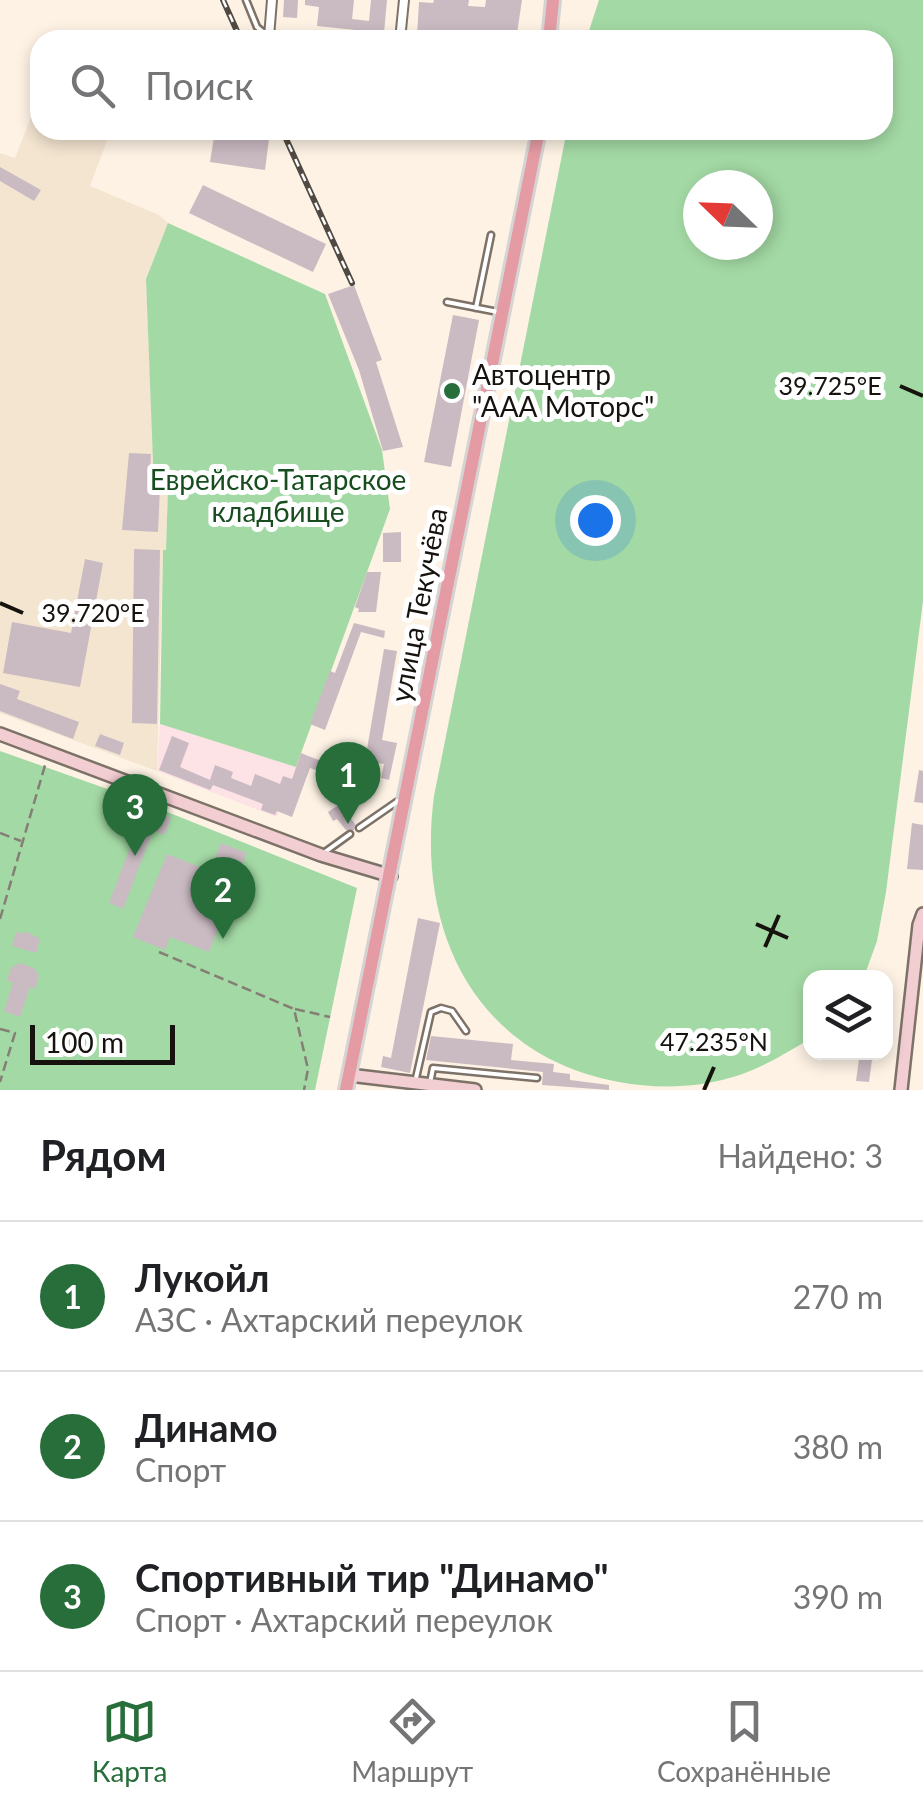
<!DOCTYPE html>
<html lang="ru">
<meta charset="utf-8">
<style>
:root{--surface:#fff;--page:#f6f6f6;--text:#202124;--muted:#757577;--line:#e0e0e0;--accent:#286e3b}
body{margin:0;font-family:Lato,sans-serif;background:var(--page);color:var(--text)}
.controls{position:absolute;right:30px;bottom:30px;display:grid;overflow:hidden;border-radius:20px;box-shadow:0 5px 15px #0003}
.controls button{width:90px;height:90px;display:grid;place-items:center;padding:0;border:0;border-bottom:2px solid var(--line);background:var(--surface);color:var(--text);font:50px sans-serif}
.compass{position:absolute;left:683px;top:170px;width:90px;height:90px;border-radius:50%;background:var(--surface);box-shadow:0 5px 15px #0003;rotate:293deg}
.scale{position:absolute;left:30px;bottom:25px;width:145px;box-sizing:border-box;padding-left:10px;border:5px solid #16120d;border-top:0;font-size:28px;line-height:35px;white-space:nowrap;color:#16120d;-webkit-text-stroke:8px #fff;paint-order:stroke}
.you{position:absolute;left:595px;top:520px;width:35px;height:35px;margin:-25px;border:8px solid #fff;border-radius:50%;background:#1a73e8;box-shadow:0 0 0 15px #1a73e833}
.badge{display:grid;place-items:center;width:65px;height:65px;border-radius:50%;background:var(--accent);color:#fff;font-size:32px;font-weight:700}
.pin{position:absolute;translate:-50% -82px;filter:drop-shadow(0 2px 5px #0008)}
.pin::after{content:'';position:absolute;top:52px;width:35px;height:30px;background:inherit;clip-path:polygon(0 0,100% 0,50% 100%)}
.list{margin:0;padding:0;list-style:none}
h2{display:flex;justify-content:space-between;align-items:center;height:130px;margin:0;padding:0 40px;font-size:42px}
h2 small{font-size:32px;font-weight:400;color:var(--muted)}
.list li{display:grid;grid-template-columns:65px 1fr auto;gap:30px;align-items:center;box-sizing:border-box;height:150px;padding:0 40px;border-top:2px solid var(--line)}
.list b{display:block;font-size:38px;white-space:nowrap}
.list p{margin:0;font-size:32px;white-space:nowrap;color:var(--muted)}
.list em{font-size:32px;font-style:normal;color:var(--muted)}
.icon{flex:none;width:55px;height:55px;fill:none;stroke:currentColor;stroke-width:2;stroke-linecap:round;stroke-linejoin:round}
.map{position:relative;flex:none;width:923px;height:1090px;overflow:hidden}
.search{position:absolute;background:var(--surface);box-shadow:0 5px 15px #0003;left:30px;right:30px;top:30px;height:110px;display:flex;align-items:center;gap:25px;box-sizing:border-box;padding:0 35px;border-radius:30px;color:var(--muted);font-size:38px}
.sheet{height:580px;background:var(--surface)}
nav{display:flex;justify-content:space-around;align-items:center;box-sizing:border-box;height:140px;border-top:2px solid var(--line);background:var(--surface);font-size:28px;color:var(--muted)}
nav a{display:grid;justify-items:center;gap:5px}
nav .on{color:var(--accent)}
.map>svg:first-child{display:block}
.commercial{fill:#fde2e6}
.built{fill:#f4e5d1}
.green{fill:#a3d9a4;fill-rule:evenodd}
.building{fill:#cabac2}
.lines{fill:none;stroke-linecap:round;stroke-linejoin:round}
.lane-casing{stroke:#7c7267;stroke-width:9}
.street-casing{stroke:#7c7267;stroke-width:12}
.secondary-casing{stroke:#7c7267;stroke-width:16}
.primary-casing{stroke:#d5d4d3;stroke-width:18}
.path{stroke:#857e74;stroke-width:2.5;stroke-dasharray:10 5;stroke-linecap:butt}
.lane{stroke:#fff;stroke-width:4}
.street{stroke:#fff;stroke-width:8}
.secondary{stroke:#f2cdd2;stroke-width:11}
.primary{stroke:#e59ba4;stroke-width:12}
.rail-casing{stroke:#504a43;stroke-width:6}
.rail{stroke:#fff;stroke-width:2.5;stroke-dasharray:8;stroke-linecap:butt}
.ticks{fill:none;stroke:#16120d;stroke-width:4}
.poi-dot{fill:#286e3b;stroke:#fff;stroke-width:4}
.labels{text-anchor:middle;stroke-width:10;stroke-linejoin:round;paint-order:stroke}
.poi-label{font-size:28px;fill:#16120d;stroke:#fff;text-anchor:start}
.park-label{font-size:28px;fill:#184e1f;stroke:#fff}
.street-label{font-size:28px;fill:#16120d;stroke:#fff}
.ticks-label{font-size:25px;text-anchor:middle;fill:#16120d;stroke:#fff;stroke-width:10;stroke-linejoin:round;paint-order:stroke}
</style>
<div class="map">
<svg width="923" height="1090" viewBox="0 0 923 1090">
<rect width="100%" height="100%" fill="#fdf2e4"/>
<path class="commercial" d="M160 724 296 767 277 817 157 771Z"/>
<path class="built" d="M40 94V130H111L90 186 159 215 168 223 146 279 155 487 168 488 166 550 163 551 157 771 0 713V153L15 158Z"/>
<path class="green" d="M599 0H923V601L886 892 877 941 864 977 810 978V1038L808 1040C783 1055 760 1069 733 1077 696 1088 657 1089 619 1082 476 1056 416 932 434 796L567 130H883V40H586ZM698 185H758V245H698Z
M168 223 325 294 382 450 390 509 296 767 160 724 163 550H166L168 489 154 487 146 279Z
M0 751 130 797 357 888 315 1090H0Z"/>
<path class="building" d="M284 0H298L297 18 283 17Z
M305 0H354L352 19 369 21 371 0H387L384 33 317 26 319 7 305 5Z
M434 0H469L468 6 485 7 486 0H522L516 40 417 36 419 2 433 3Z
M215 131 269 139 265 170 210 162Z
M0 167 41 190 34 201 0 181Z
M203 185 326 244 313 272 189 213Z
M354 285 382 360 376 362 403 447 383 451 359 370 328 294Z
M453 315 479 320 451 467 424 462Z
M129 453 151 454 149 488H160L158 532 122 530Z
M401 532V562H383V533Z
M134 549 160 550 157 724 132 723Z
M85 559 103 563 80 687 3 673 12 622 71 633Z
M367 572H381L376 612H358L359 609 355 607Z
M354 623 385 631 384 638 361 632 325 730 310 724 330 671 335 673Z
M384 649 397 651 382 740 397 743 389 780 381 778 384 764 365 761Z
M0 684 20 691 17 699 79 722 73 739 0 711Z
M100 734 124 743 120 755 95 746Z
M172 736 189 743 180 767 210 780 215 765 233 772 231 778 251 786 255 774 280 784 283 776 292 779 301 753 341 769 337 778 310 768 292 817 277 811 275 815 261 810 263 804 213 785 210 790 159 770Z
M919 770 923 771V803L914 802Z
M135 804 171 818 165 835 153 831 123 909 109 903 139 824 129 820Z
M340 804 355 824 354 830H346L337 819 333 821 328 812Z
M912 823 923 825V870L907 869Z
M221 843 247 853 209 952 170 937 165 950 133 937 167 854 210 871Z
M418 918 440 923 410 1073 381 1067 383 1056 391 1058Z
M25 931 40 939 36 953 12 946 16 932 24 934Z
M20 963 34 968 39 976 35 989 30 987 20 1017 4 1011 13 983 7 981 11 968Z
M431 1036 513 1044 511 1060 554 1064 553 1072 570 1074V1080L609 1085V1090L542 1085 543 1072 426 1060Z
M860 1052H873L869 1082 856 1081Z"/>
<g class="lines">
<defs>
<path id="lane" d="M246 0 257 27 269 37
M447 302 498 312
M476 308 491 235
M359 828 398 801
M325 852 350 834
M416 1078 431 1012 441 1008 452 1011 466 1031
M430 1083 433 1068 537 1078"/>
<path id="street" d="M272 0 269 37 301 40
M400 40 404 0"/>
<path id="secondary" d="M0 734 321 855 391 876
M349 1075 475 1090
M901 1090 919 925 923 914"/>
<path id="primary" d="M549 40 553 0
M346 1090 539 130"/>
</defs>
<use href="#lane" class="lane-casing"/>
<use href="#street" class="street-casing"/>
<use href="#secondary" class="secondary-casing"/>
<use href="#primary" class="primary-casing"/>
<path class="path" d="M0 833 21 841
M0 919 46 762
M159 952 294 1009 308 1069 304 1090
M295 1009 330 1017
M0 1029 15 1033 0 1082"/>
<use href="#lane" class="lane"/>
<use href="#street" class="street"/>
<use href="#secondary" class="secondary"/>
<use href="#primary" class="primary"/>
<defs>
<path id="rail" d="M223 0 241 40
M282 130 352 283"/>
</defs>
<use href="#rail" class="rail-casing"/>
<use href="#rail" class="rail"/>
</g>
<path class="ticks" d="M900 386 923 396M0 603 23 613M756 924 788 938M765 947 779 915M704 1090 714 1067"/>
<circle class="poi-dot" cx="452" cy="391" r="10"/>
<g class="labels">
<g class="poi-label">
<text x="472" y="385">Автоцентр<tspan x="472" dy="32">"ААА Моторс"</tspan></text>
</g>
<g class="park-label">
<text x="278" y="490">Еврейско-Татарское<tspan x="278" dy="32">кладбище</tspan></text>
</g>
<g class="street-label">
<text transform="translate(419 605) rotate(-79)" y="10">улица Текучёва</text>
</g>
</g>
<g class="ticks-label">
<text x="830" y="395">39.725°E</text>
<text x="93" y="622">39.720°E</text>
<text x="714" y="1051">47.235°N</text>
</g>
</svg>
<div class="controls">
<button><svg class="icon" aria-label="layers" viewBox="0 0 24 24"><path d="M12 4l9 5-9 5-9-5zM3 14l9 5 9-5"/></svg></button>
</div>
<svg class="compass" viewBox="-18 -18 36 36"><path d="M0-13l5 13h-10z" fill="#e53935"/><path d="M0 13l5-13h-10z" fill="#757577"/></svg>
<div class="scale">100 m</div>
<div class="you"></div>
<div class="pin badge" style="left:348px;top:824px">1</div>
<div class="pin badge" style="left:223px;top:939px">2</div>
<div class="pin badge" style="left:135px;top:856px">3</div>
<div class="search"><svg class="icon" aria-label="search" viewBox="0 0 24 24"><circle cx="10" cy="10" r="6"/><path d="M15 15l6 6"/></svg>Поиск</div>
</div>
<section class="sheet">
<h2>Рядом<small>Найдено: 3</small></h2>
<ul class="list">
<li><span class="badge">1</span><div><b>Лукойл</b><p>АЗС · Ахтарский переулок</p></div><em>270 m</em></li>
<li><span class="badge">2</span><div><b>Динамо</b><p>Спорт</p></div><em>380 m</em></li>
<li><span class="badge">3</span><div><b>Спортивный тир &quot;Динамо&quot;</b><p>Спорт · Ахтарский переулок</p></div><em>390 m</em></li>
</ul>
</section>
<nav>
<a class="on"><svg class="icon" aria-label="map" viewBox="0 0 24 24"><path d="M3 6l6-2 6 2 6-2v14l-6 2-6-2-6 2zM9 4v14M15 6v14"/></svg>Карта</a>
<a><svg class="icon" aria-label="directions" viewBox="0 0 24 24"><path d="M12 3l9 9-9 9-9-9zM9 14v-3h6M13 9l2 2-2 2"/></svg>Маршрут</a>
<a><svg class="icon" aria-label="saved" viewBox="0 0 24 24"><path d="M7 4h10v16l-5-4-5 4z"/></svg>Сохранённые</a>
</nav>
